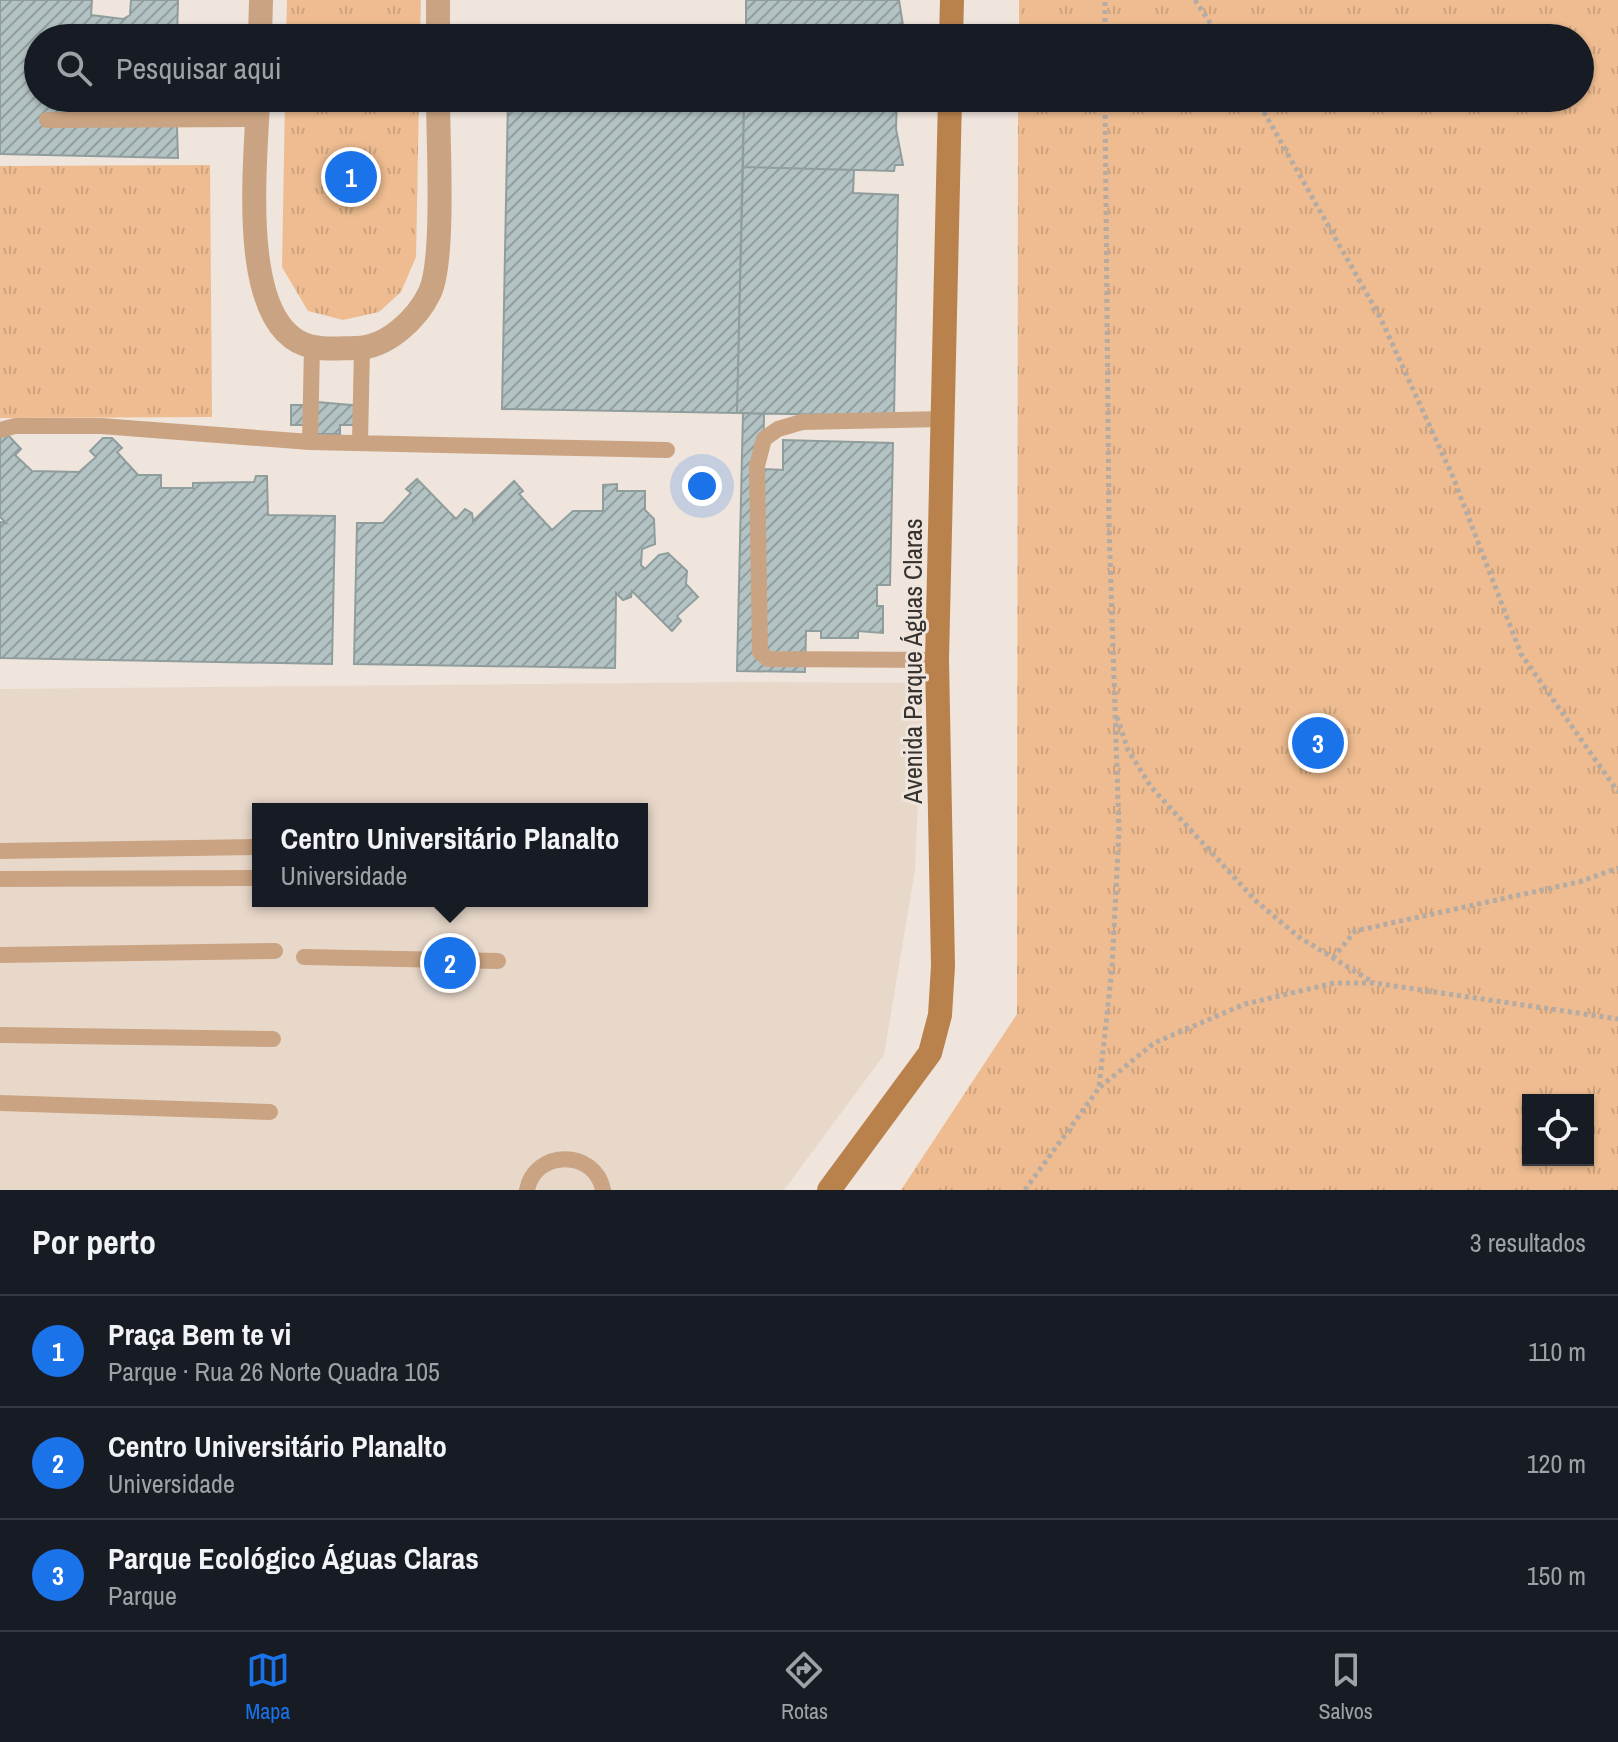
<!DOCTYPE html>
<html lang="pt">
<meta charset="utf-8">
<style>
:root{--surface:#171b24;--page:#242831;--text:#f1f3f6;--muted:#9ea1a6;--line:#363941;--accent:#1a73e8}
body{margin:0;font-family:"Archivo Narrow",sans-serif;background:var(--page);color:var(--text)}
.controls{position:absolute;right:24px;bottom:24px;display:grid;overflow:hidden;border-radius:0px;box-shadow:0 2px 6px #0004}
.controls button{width:72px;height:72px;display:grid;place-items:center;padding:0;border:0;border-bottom:2px solid var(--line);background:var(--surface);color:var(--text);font:40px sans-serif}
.you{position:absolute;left:702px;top:486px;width:28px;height:28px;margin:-20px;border:6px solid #fff;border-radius:50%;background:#1a73e8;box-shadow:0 0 0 12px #1a73e833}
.badge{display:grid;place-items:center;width:52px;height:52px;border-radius:50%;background:var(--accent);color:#fff;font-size:26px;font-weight:700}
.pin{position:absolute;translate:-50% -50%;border:4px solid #fff;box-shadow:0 2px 8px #0006}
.popup{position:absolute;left:252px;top:803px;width:396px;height:104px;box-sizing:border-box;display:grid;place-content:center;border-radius:0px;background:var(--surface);filter:drop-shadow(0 2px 6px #0005);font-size:26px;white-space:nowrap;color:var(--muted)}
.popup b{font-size:30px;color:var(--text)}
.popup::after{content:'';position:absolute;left:50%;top:100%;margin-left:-16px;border:16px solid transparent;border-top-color:var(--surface)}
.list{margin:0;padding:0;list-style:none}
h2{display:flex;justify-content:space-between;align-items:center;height:104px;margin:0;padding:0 32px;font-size:34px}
h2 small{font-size:26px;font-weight:400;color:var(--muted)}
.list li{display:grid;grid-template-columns:52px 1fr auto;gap:24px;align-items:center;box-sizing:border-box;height:112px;padding:0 32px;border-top:2px solid var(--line)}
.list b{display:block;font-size:30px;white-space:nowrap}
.list p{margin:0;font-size:26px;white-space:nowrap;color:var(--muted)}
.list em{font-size:26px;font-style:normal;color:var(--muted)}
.icon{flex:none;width:44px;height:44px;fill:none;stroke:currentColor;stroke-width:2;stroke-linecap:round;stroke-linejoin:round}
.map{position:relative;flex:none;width:1618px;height:1190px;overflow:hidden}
.search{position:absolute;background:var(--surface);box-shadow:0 2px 6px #0004;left:24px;right:24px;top:24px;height:88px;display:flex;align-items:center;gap:20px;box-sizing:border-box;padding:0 28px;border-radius:44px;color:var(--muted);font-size:30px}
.sheet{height:440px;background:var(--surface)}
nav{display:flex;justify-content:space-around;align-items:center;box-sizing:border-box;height:112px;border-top:2px solid var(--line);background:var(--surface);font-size:22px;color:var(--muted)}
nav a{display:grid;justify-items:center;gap:4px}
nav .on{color:var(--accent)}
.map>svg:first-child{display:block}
.built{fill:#e8d8ca;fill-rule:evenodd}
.grass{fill:url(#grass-tufts);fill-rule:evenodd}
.building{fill:url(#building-hatch);stroke:#8f9d9d;stroke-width:2}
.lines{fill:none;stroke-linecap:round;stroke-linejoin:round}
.path{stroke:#b3aba4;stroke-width:5;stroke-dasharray:4 4;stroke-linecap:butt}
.lane{stroke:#caa482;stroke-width:16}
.street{stroke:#caa482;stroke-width:24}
.secondary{stroke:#b9824d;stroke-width:24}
.labels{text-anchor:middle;stroke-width:6;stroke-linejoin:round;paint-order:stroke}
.street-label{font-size:26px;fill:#36322f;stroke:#efe5dc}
</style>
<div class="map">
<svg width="1618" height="1190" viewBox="0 0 1618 1190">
<defs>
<pattern id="grass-tufts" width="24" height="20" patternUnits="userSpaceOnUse" patternTransform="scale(2)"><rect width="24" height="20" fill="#eebc90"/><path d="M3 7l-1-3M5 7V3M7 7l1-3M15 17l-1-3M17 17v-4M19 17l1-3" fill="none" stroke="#cda27c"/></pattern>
<pattern id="building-hatch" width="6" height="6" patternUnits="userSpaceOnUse" patternTransform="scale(2)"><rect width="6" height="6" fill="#b3c2c2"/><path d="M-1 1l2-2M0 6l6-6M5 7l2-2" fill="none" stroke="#929e9e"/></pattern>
</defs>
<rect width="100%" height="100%" fill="#efe5dc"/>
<path class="built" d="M740 682 923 683 915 870 884 1055 784 1190H0V689ZM258 809H642V901H258Z"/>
<path class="grass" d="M287 0H421L420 38H286Z
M1019 0H1618V1190H901L1017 1014 1018 98H1580V38H1019ZM1588 1100V1160H1528V1100Z
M285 98H419L416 257 401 292 379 312 343 320 308 311 282 267Z
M210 165 212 417 0 418V166Z"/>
<path class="building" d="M0 0H92L91 15 123 19 130 15 131 0H178L177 38H38V98H176L178 158 0 154Z
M746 0H899L905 38H746Z
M560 35 585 37 633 38H509Z
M508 98H744L737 413 502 409Z
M744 98H897L896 129 903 165H895L894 171 743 167Z
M743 167 854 170 853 193 898 195 894 416 737 413Z
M317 402 362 406V425H340V434H313V425H291V405H317Z
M743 413 764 414 763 469 783 470V440L893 443 890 585H877V606H883V633L858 631V638H821V631H806L805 672 737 671Z
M0 435H8L21 449 15 455 32 471 79 472 96 457 90 451 103 438H112L122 448 117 452 138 475H161V488H193V483L254 482 256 476H267L268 515 335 516 332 664 0 658V522L6 523 0 517Z
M417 479 456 519 465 509 472 513 473 521 514 481 523 491 519 494 552 530 573 511H603V485L617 484V491H645V510L654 519 655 544 642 549 641 565 645 569 659 555 668 553 687 571 686 584 698 597 677 616 681 621 672 631 632 591 631 597 623 600 616 593 615 668 354 664 357 523H383L411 493 406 489Z"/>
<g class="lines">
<path class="path" d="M1195 0 1220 38
M1105 38V0
M1256 98 1380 317 1453 477 1521 654 1618 792
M1117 717 1128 750 1151 787 1257 902 1299 937 1374 983
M1333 958 1355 931 1579 882 1618 868
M1100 1087 1154 1043 1245 1004 1334 983H1374L1618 1019
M1025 1190 1099 1088 1112 968 1119 830 1109 526 1105 98"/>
<path class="lane" d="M47 120 258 119
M0 430 15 426H101L310 442 667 450
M310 442 312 347
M360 442 362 348
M937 660 768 659 760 652 757 466 764 439 778 429 802 422 943 419
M0 851 258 847
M0 879 258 878
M0 955 275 951
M304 957 498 961
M0 1035 273 1039
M0 1103 270 1112
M527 1190C535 1149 595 1149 603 1190"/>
<path class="street" d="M260 38 261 0
M438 38V0
M258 98C257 156 234 333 314 347 327 350 343 348 356 348 387 348 418 318 430 292 445 259 438 140 438 98"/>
<path class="secondary" d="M951 38 952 0
M829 1190 930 1053 940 1015 943 966 937 660 950 98"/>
</g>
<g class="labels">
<g class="street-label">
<text transform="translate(913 661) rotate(-90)" y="9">Avenida Parque Águas Claras</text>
</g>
</g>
</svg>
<div class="controls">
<button><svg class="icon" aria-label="locate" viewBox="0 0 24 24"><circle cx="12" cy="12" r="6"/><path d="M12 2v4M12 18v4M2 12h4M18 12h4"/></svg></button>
</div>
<div class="you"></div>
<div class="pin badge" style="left:351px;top:177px">1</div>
<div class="pin badge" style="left:450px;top:963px">2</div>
<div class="popup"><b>Centro Universitário Planalto</b>Universidade</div>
<div class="pin badge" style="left:1318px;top:743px">3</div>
<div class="search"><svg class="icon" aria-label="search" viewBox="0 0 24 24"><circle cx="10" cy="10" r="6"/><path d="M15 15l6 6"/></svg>Pesquisar aqui</div>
</div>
<section class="sheet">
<h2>Por perto<small>3 resultados</small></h2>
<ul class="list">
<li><span class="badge">1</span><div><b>Praça Bem te vi</b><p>Parque · Rua 26 Norte Quadra 105</p></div><em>110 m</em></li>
<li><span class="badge">2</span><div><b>Centro Universitário Planalto</b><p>Universidade</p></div><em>120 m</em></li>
<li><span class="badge">3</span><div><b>Parque Ecológico Águas Claras</b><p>Parque</p></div><em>150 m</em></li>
</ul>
</section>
<nav>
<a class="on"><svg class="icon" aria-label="map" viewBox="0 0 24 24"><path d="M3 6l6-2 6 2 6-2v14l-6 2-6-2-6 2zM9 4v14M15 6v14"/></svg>Mapa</a>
<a><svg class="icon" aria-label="directions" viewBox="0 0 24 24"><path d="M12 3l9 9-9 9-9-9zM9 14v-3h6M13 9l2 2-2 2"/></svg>Rotas</a>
<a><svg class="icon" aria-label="saved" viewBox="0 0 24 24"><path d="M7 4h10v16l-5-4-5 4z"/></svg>Salvos</a>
</nav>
